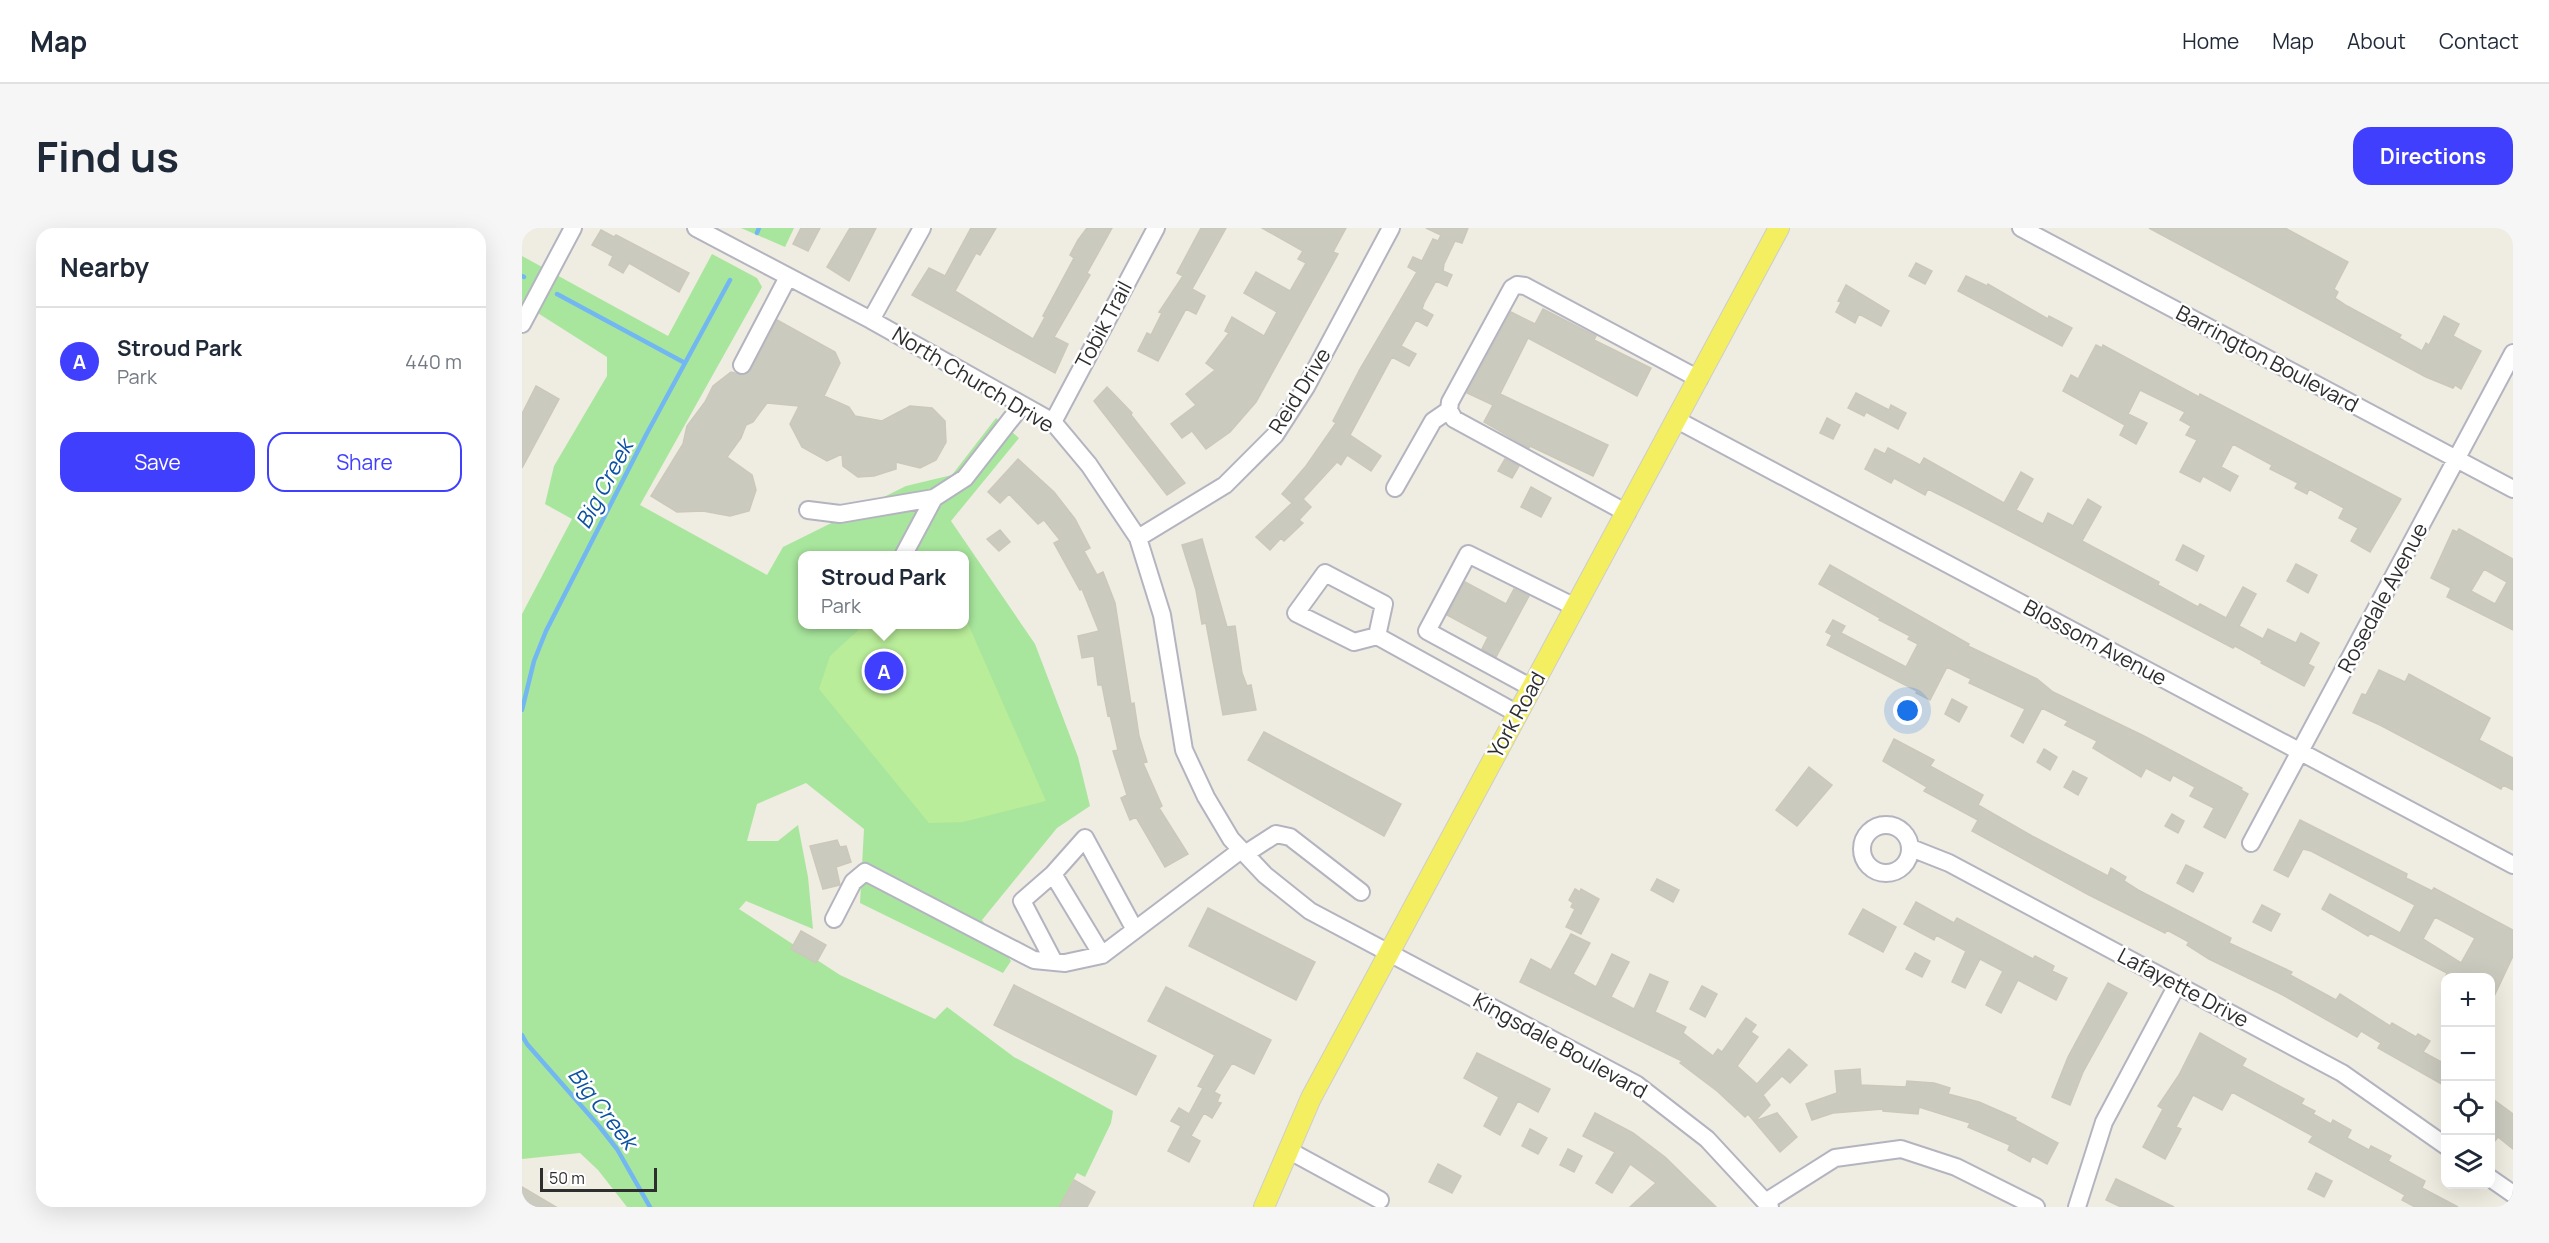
<!DOCTYPE html>
<meta charset="utf-8">
<style>
:root{--surface:#fff;--page:#f6f6f7;--text:#1f2937;--muted:#747a83;--line:#e0e1e3;--accent:#413ffe}
body{margin:0;font-family:Manrope,sans-serif;background:var(--page);color:var(--text)}
.controls{position:absolute;right:18px;bottom:18px;display:grid;overflow:hidden;border-radius:12px;box-shadow:0 6px 24px #0002}
.controls button{width:54px;height:54px;display:grid;place-items:center;padding:0;border:0;border-bottom:2px solid var(--line);background:var(--surface);color:var(--text);font:30px sans-serif}
.scale{position:absolute;left:18px;bottom:15px;width:117px;box-sizing:border-box;padding-left:6px;border:3px solid #2e2e2e;border-top:0;font-size:16px;line-height:21px;white-space:nowrap;color:#2e2e2e;-webkit-text-stroke:4px #fff;paint-order:stroke}
.you{position:absolute;left:1386px;top:483px;width:21px;height:21px;margin:-15px;border:4px solid #fff;border-radius:50%;background:#1a73e8;box-shadow:0 0 0 9px #1a73e833}
.badge{display:grid;place-items:center;width:39px;height:39px;border-radius:50%;background:var(--accent);color:#fff;font-size:20px;font-weight:700}
.pin{position:absolute;translate:-50% -50%;border:3px solid #fff;box-shadow:0 2px 6px #0006}
.popup{position:absolute;left:276px;top:323px;width:171px;height:78px;box-sizing:border-box;display:grid;place-content:center;border-radius:12px;background:var(--surface);filter:drop-shadow(0 2px 4px #0005);font-size:20px;white-space:nowrap;color:var(--muted)}
.popup b{font-size:22px;color:var(--text)}
.popup::after{content:'';position:absolute;left:50%;top:100%;margin-left:-12px;border:12px solid transparent;border-top-color:var(--surface)}
.list{margin:0;padding:0;list-style:none}
h2{display:flex;justify-content:space-between;align-items:center;height:78px;margin:0;padding:0 24px;font-size:26px}
h2 small{font-size:20px;font-weight:400;color:var(--muted)}
.list li{display:grid;grid-template-columns:39px 1fr auto;gap:18px;align-items:center;box-sizing:border-box;height:108px;padding:0 24px;border-top:2px solid var(--line)}
.list b{display:block;font-size:22px;white-space:nowrap}
.list p{margin:0;font-size:20px;white-space:nowrap;color:var(--muted)}
.list em{font-size:20px;font-style:normal;color:var(--muted)}
.actions{display:flex;gap:12px;padding:18px 24px}
.actions a{flex:1;padding:14px 0;border:2px solid var(--accent);border-radius:18px;text-align:center;font-size:21px;color:var(--accent)}
.actions .main{background:var(--accent);color:#fff}
.icon{flex:none;width:33px;height:33px;fill:none;stroke:currentColor;stroke-width:2;stroke-linecap:round;stroke-linejoin:round}
.map{position:relative;flex:none;width:1991px;height:979px;overflow:hidden;border-radius:18px}
header{display:flex;align-items:center;gap:36px;box-sizing:border-box;height:84px;padding:0 30px;background:var(--surface);border-bottom:2px solid var(--line)}
header strong{font-size:28px}
nav{display:flex;gap:33px;margin-inline-start:auto;font-size:21px}
.intro{display:flex;align-items:center;justify-content:space-between;box-sizing:border-box;height:144px;padding:0 36px}
h1{margin:0;font-size:42px}
.button{padding:15px 27px;border-radius:18px;background:var(--accent);color:#fff;font-size:21px;font-weight:700}
main{display:flex;gap:36px;padding:0 36px}
aside{flex:1;background:var(--surface);border-radius:18px;box-shadow:0 6px 24px #0002}
.map>svg:first-child{display:block}
.green{fill:#a8e69d;fill-rule:evenodd}
.pitch{fill:#b9ed99}
.lines{fill:none;stroke-linecap:round;stroke-linejoin:round}
.stream{stroke:#73b7f2;stroke-width:4.5}
.building{fill:#cbcabf;stroke:#cbc8ba;stroke-width:1.5;fill-rule:evenodd}
.minor-casing{stroke:#b4b4c1;stroke-width:20}
.major-casing{stroke:#cdcdcd;stroke-width:22}
.minor{stroke:#fff;stroke-width:16}
.major{stroke:#f4ef61;stroke-width:20}
.labels{text-anchor:middle;stroke-width:5;stroke-linejoin:round;paint-order:stroke}
.street-label{font-size:21px;fill:#2e2e2e;stroke:#fff}
.water-label{font-size:22px;font-style:italic;fill:#0b52a5;stroke:#fff}
</style>
<header>
<strong>Map</strong>
<nav><a>Home</a><a>Map</a><a>About</a><a>Contact</a></nav>
</header>
<div class="intro"><h1>Find us</h1><a class="button">Directions</a></div>
<main>
<aside>
<h2>Nearby<small></small></h2>
<ul class="list">
<li><span class="badge">A</span><div><b>Stroud Park</b><p>Park</p></div><em>440 m</em></li>
</ul>
<div class="actions"><a class="main">Save</a><a>Share</a></div>
</aside>
<div class="map">
<svg width="1991" height="979" viewBox="0 0 1991 979">
<rect width="100%" height="100%" fill="#efece1"/>
<path class="green" d="M219 0H272L263 19Z
M190 26 235 50 240 59 118 277 245 347 261 319 384 258 430 247 474 190 497 210 429 293 513 416 556 529 568 578 535 600 460 692 489 733 481 745 338 675 342 601 284 555 235 576 225 613H256L276 597 286 649 291 701 224 673 217 681 318 747 413 791 425 779 492 829 591 883 589 895 563 949 555 945 537 979H105L76 942 58 925 0 931V386L50 291 23 276 32 238 85 148V129L0 75V28L146 108ZM281 328H443V396H281Z"/>
<path class="pitch" d="M443 389 524 573 441 594 407 595 297 461 308 428 342 397 443 396Z"/>
<g class="lines">
<path class="stream" d="M235 5 237 0
M0 48 2 49
M35 66 163 135
M0 482 12 433 24 403 124 207 208 52
M0 807 5 816 77 898 95 921 128 979"/>
</g>
<path class="building" d="M279 0H298L286 23 271 16Z
M328 0H354L327 53 305 39Z
M449 0H474L458 27 454 25 433 63 511 111 523 89 521 88 552 30 548 27 556 12 565 0H590L565 45 568 47 532 109 546 116 533 145 390 67 407 40 423 48Z
M679 0H704L670 61 683 68 674 86 664 81 636 133 616 123 625 105 629 107 640 85 637 84 661 48 655 45Z
M740 0H824L811 24 816 26 734 174 708 204 684 221 670 203 660 210 649 196 674 177 664 166 693 142 684 135 707 105 703 103 710 89 742 108 755 84 722 65 734 44 768 63 784 35 776 31 781 23Z
M904 0H946L940 15 933 13 922 36 921 43 930 47 925 58 914 53 902 75 900 81 911 87 905 98 894 92 879 118 894 126 887 138 870 129 828 207 859 228 849 243 825 227 819 237 815 234 781 271 789 279 777 292 781 295 762 313 759 310 748 322 734 309 770 275 760 266 784 238 814 195 811 193 838 141 895 44 886 39 891 29 900 33 911 11 916 13 919 7Z
M1627 0H1763L1826 34 1812 61 1816 64 1813 70 1825 78 1879 107 1877 110 1900 123 1904 115 1907 117 1922 88 1937 96 1931 108 1959 123 1939 161 1933 157 1931 160 1904 149Z
M79 2 92 9 94 7 167 45 157 64 107 35 101 45 87 37 91 28 70 17Z
M1394 35 1410 43 1403 56 1387 48Z
M1444 48 1465 58 1466 56 1526 91 1527 88 1550 100 1540 118 1436 63Z
M1324 57 1367 83 1359 98 1337 86 1333 95 1314 84 1319 74 1316 73Z
M1021 81 1074 108 1072 112 1129 140 1115 168 1006 110 978 166 1086 217 1071 248 1008 218 1007 220 962 194 971 177 945 165 989 84 1013 96Z
M255 92 313 124 318 135 302 168 327 179 333 188 360 193 388 178 410 180 423 193 424 214 414 232 398 240 374 234V241L352 248 336 249 321 238 320 226 305 233 280 219 268 196 277 178 245 175 231 194 224 197 219 210 205 229 230 247 234 262 227 283 208 288 181 283 155 284 129 268 161 216 165 198 183 174 191 158 209 144 221 147 229 142Z
M1574 117 1580 120 1581 117 1677 169 1678 166 1879 271 1848 324 1829 313 1836 300 1817 290 1822 280 1787 261 1785 266 1773 260 1776 255 1748 241 1750 237 1711 216 1699 239 1716 248 1708 263 1681 248 1678 254 1658 244 1675 212 1664 207 1669 198 1658 192 1663 184 1618 162 1606 186 1625 195 1614 216 1598 207 1603 197 1541 163 1549 147 1556 151Z
M14 158 37 171 0 240V186Z
M585 159 610 185 609 187 663 255 645 267 572 173Z
M1334 165 1367 182 1369 177 1384 185 1376 201 1344 184 1342 188 1326 180Z
M1305 190 1318 197 1311 211 1298 205Z
M1366 220 1398 237 1402 230 1482 275 1499 244 1511 251 1494 282 1521 296 1526 285 1551 298 1566 271 1579 279 1560 313 1637 354 1636 357 1676 379 1678 376 1704 390 1721 359 1734 366 1717 398 1741 411 1746 401 1774 415 1779 405 1797 415 1786 436 1792 439 1782 458 1739 435 1740 433 1713 418 1711 420 1438 277 1406 261 1403 267 1372 250 1369 255 1343 241 1353 221 1363 226Z
M496 231 532 264 553 291 568 320 562 323 575 347 581 344 593 375 609 476 612 475 617 508 625 534 621 535 640 578 637 580 666 626 643 639 614 589 608 592 599 570 605 567 591 523 596 522 588 487 586 488 580 457H576L572 428 560 430 556 408 577 403 560 361 558 362 532 315 538 312 522 292 516 296 487 266 478 275 466 264Z
M983 231 997 238 990 250 976 243Z
M1009 259 1029 270 1019 289 999 279Z
M1937 301 1991 331V402L1925 369 1929 360 1909 350 1931 302 1935 304ZM1962 341 1985 354 1973 376 1949 363Z
M478 302 488 314 477 323 465 311Z
M680 311 705 399 713 398 720 445 725 458 729 457 734 482 701 487 684 395 680 396 674 362 660 317Z
M1661 317 1682 328 1675 343 1654 332Z
M1774 336 1795 347 1786 365 1765 353Z
M1308 337 1447 416 1446 418 1515 451 1531 464 1622 508 1720 560 1719 562 1726 566 1703 610 1682 599 1692 580 1668 568 1673 559 1651 547 1648 553 1624 540 1619 549 1571 520 1575 513 1543 497 1546 493 1520 480 1501 515 1489 508 1503 481 1447 455 1449 451 1425 439 1408 472 1394 465 1395 463 1305 417 1310 407 1304 404 1311 392 1323 398 1319 405 1384 439 1396 416 1386 411 1388 408 1357 392 1358 390 1297 356Z
M943 354 984 376 992 361 1007 368 974 429 960 421 966 409 925 387Z
M1857 442 1883 454 1887 446 1968 490 1957 512 1991 530V562L1981 557 1979 561 1858 497 1831 485 1840 466 1844 467Z
M1430 471 1445 479 1437 494 1423 486Z
M742 504 879 576 862 608 726 532Z
M1372 511 1412 532 1408 538 1461 567 1456 577 1510 608 1586 648 1589 640 1604 649 1602 653 1616 662 1709 710 1707 715 1770 744 1768 747 1814 772 1818 766 1868 798 1870 795 1894 809 1896 806 1908 813 1901 824 1923 836V858L1856 820 1859 815 1839 803 1835 809 1759 766 1687 731 1665 717 1667 714 1645 702 1643 705 1567 667 1450 603 1456 592 1402 563 1405 559 1361 533Z
M1522 521 1535 529 1528 542 1515 534Z
M1287 539 1310 557 1275 598 1254 582Z
M1551 543 1565 550 1556 567 1542 559Z
M1650 586 1662 593 1656 605 1643 598Z
M1778 592 1885 646 1884 650 1910 663 1912 660 1991 702V728L1968 777V750H1923L1925 745 1848 705 1846 708 1800 681 1808 666 1878 705 1893 677 1789 623 1781 621 1766 649 1752 642ZM1913 689 1953 710 1939 735 1901 711Z
M315 612 318 619 324 618 329 634 314 639 318 657 301 661 288 618Z
M1664 637 1681 645 1671 664 1655 655Z
M1135 651 1157 662 1151 674 1129 662Z
M1053 661 1058 664 1059 661 1077 671 1059 706 1044 699 1053 681 1049 679 1051 675 1047 672Z
M1394 674 1432 695 1435 690 1511 731 1513 728 1532 738 1530 743 1545 750 1534 772 1496 752 1479 785 1464 777 1481 743 1458 731 1443 760 1430 754 1444 723 1414 707 1412 712 1382 696Z
M1740 677 1758 686 1749 703 1731 694Z
M686 680 793 734 774 772 667 718Z
M1341 681 1374 699 1361 724 1327 706Z
M279 703 304 717 294 735 269 721Z
M1049 706 1068 715 1051 746 1074 759 1090 726 1107 734 1089 769 1112 781 1128 746 1146 754 1133 784 1164 799 1161 805 1191 828 1196 821 1200 824 1224 790 1234 797 1229 804 1236 809 1215 838 1235 856 1267 821 1285 837 1268 855 1260 848 1241 867 1248 877 1233 893 1255 885 1275 909 1258 924 1226 886 1223 889 1195 863 1158 835 1160 833 998 754 1009 731 1029 742Z
M1393 725 1408 733 1400 749 1384 741Z
M1586 755 1605 765 1561 844 1548 877 1530 869 1546 829Z
M492 757 634 828 614 867 472 797Z
M1180 758 1195 766 1183 789 1168 781Z
M644 759 749 812 732 846 710 835 692 864 698 867 695 874 699 875 690 890 682 885 669 908 678 913 667 934 646 923 659 898 649 893 657 880 667 886 681 860 676 858 693 827 626 793Z
M1678 805 1724 831 1720 838 1782 871 1779 876 1793 883 1791 886 1809 896 1811 892 1829 902 1825 910 1847 922 1849 918 1869 928 1866 933 1903 953 1900 960 1936 979H1893L1880 972 1883 967 1787 914 1791 908 1710 864 1700 882 1671 867 1654 899 1659 901 1643 931 1621 919 1641 881 1636 878 1657 847Z
M955 825 1028 861 1016 884 996 873 978 907 962 898 977 869 942 850Z
M1338 841 1339 857 1384 859 1385 853 1412 855 1428 860 1426 866 1457 874 1494 890 1493 892 1536 915 1525 936 1510 928 1508 934 1486 922 1488 917 1446 899 1448 895 1397 879 1396 886 1361 883V881L1311 885 1290 892 1284 876 1315 865 1313 843Z
M1968 869 1991 886V921L1976 909 1968 919Z
M1073 885 1111 905 1143 929 1194 979H1108L1134 955 1108 936 1090 965 1074 955 1093 924 1061 908Z
M1008 901 1025 910 1016 926 1000 918Z
M1046 921 1060 928 1052 944 1038 937Z
M916 936 939 948 930 965 907 954Z
M1794 945 1810 953 1802 969 1786 961Z
M1594 951 1652 979H1599L1584 972Z
M552 952 573 964 565 979H537Z
M0 959 34 979H0Z"/>
<g class="lines">
<defs>
<path id="minor" d="M174 0 349 92 531 194 567 237 616 310 640 387 662 522 684 569 709 611 743 647 788 683 1114 856 1185 911 1248 979
M1499 0 1991 261
M349 92 400 0
M0 96 51 0
M220 137 266 49
M1155 192 1991 637
M531 194 634 0
M873 260 911 193 927 182
M286 282 318 286 412 270 443 250 500 177
M1105 285 932 191 927 182 928 174 990 60 995 57 1003 58 1177 151
M616 310 703 257 753 207 784 159 869 0
M381 328 412 270
M855 408 862 376 803 345 774 385 832 414 855 408 996 486
M1010 460 905 403 946 326 1053 379
M1340 621a24 24 0 1 1 48 0a24 24 0 1 1-48 0Z
M1729 615 1991 125
M1389 620 1427 635 1820 845 1924 918
M723 626 754 606 768 609 839 664
M531 646 580 727
M312 691 331 654 343 644 512 732 543 735 580 727 719 622
M532 734 500 673 531 646 563 610 613 702
M766 922 858 972
M1968 950 1991 966
M1245 973 1313 930 1379 921 1434 939 1514 979
M1555 979 1582 894 1655 757"/>
<path id="major" d="M742 979 789 870 1257 0"/>
</defs>
<use href="#minor" class="minor-casing"/>
<use href="#major" class="major-casing"/>
<use href="#minor" class="minor"/>
<use href="#major" class="major"/>
</g>
<g class="labels">
<g class="street-label">
<text transform="translate(582 97) rotate(-62)" y="7">Tobik Trail</text>
<text transform="translate(1745 131) rotate(28)" y="7">Barrington Boulevard</text>
<text transform="translate(451 152) rotate(31)" y="7">North Church Drive</text>
<text transform="translate(778 163) rotate(-58)" y="7">Reid Drive</text>
<text transform="translate(1861 370) rotate(-62)" y="7">Rosedale Avenue</text>
<text transform="translate(1573 415) rotate(28)" y="7">Blossom Avenue</text>
<text transform="translate(995 487) rotate(-61)" y="7">York Road</text>
<text transform="translate(1661 760) rotate(28)" y="7">Lafayette Drive</text>
<text transform="translate(1038 818) rotate(29)" y="7">Kingsdale Boulevard</text>
</g>
<g class="water-label">
<text transform="translate(82 256) rotate(-62)" y="8">Big Creek</text>
<text transform="translate(81 880) rotate(52)" y="8">Big Creek</text>
</g>
</g>
</svg>
<div class="controls">
<button>+</button>
<button>−</button>
<button><svg class="icon" aria-label="locate" viewBox="0 0 24 24"><circle cx="12" cy="12" r="6"/><path d="M12 2v4M12 18v4M2 12h4M18 12h4"/></svg></button>
<button><svg class="icon" aria-label="layers" viewBox="0 0 24 24"><path d="M12 4l9 5-9 5-9-5zM3 14l9 5 9-5"/></svg></button>
</div>
<div class="scale">50 m</div>
<div class="you"></div>
<div class="pin badge" style="left:362px;top:443px">A</div>
<div class="popup"><b>Stroud Park</b>Park</div>
</div>
</main>
